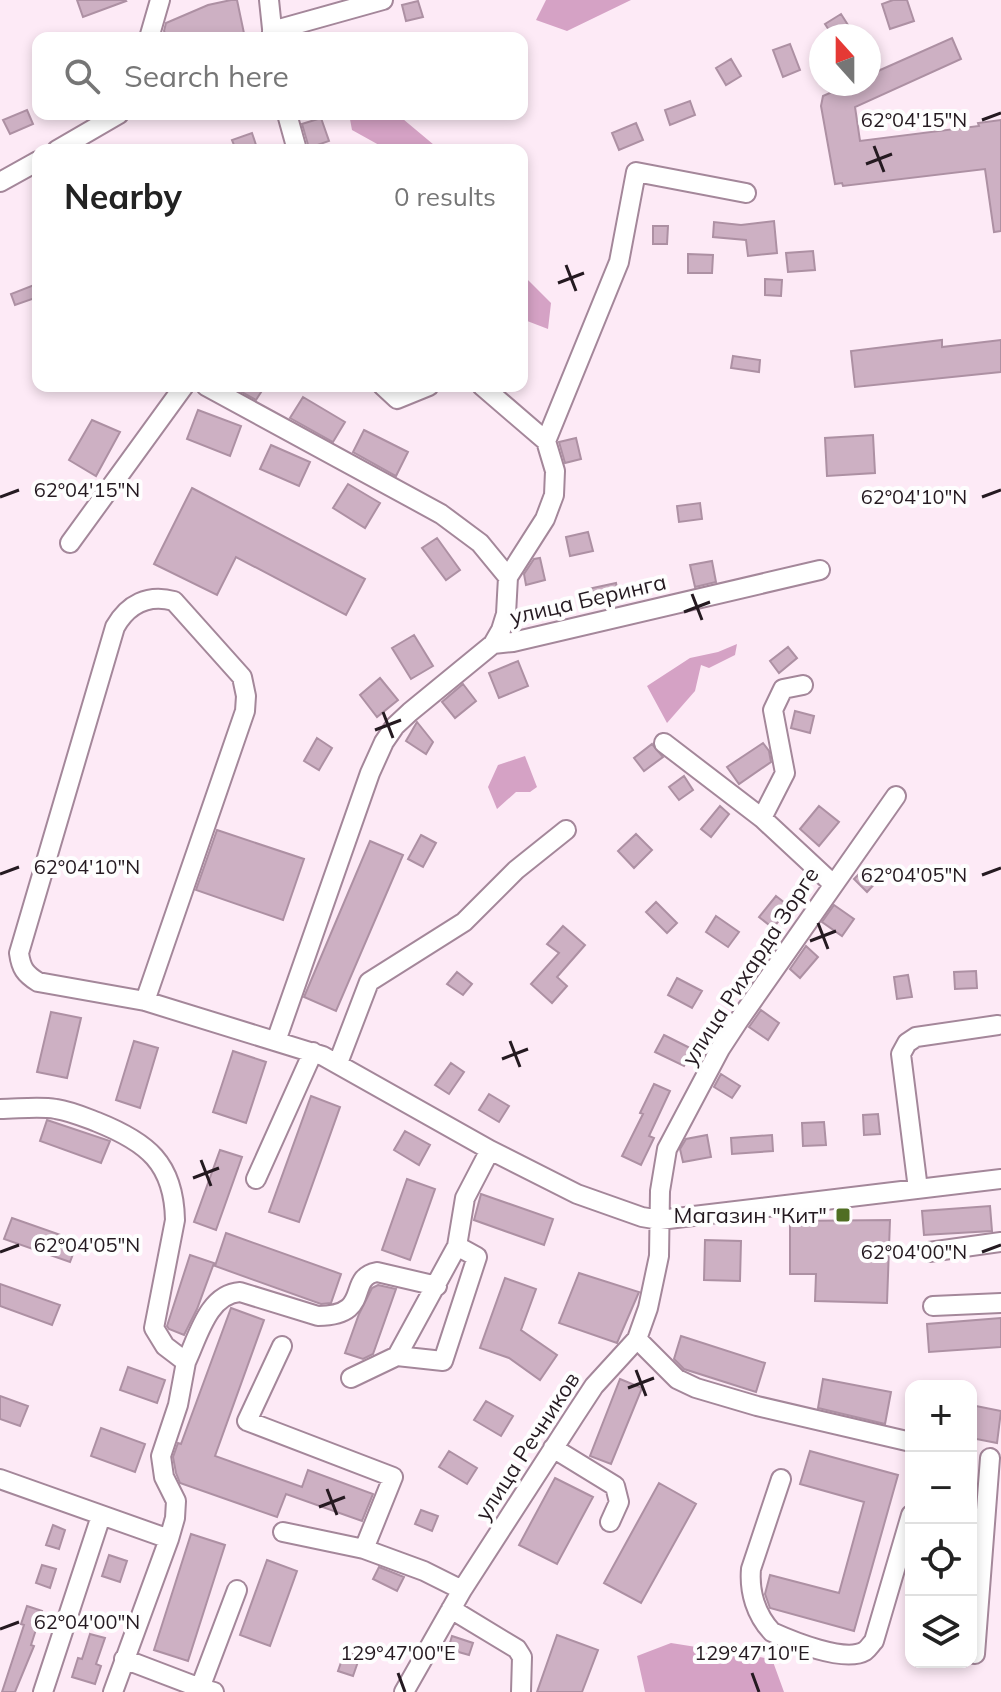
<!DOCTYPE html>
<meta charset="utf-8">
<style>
:root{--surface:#fff;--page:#f2f2f2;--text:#222;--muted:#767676;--line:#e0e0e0}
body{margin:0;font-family:Mulish,sans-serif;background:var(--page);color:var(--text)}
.controls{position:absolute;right:24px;bottom:24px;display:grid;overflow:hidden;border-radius:16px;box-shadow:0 4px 12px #0003}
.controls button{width:72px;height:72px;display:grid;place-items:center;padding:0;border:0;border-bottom:2px solid var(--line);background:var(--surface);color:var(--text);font:40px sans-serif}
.compass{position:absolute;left:809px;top:24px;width:72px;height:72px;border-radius:50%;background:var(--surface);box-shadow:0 4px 12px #0003;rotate:339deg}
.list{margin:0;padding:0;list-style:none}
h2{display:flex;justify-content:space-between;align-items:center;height:104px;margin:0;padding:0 32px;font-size:34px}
h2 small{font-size:26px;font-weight:400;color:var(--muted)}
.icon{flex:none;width:44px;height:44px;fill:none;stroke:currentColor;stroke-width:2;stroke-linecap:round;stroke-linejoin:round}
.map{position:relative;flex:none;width:1001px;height:1692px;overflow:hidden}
.search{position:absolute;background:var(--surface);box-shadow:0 4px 12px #0003;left:32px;top:32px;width:496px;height:88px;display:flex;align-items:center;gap:20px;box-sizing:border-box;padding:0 28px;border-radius:16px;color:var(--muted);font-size:30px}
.panel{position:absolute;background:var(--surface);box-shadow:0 4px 12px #0003;left:32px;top:144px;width:496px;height:248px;border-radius:16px}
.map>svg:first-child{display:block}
.water{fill:#d5a2c5}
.building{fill:#cdb0c3;stroke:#ad90a3;stroke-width:2}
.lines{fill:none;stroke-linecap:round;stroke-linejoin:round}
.minor-casing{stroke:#a4879a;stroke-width:22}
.minor{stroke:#fff;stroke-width:18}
.ticks{fill:none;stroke:#251a21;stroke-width:3}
.poi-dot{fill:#506e23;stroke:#fefefe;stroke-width:3}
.labels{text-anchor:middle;stroke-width:8;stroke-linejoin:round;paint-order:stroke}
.street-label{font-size:22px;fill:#251a21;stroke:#fefefe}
.poi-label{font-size:22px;fill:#251a21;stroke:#fefefe;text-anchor:end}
.ticks-label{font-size:20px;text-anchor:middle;fill:#251a21;stroke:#fefefe;stroke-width:8;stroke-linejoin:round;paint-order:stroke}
</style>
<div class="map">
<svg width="1001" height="1692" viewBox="0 0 1001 1692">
<rect width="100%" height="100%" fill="#fdeaf6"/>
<path class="water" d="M546 0H631L567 31 536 20Z
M349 114H397L440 150H388L352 130Z
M522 264 527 279 551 303 548 329 522 319Z
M737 644 735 655 709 668 701 665 695 691 667 723 647 686 690 658 718 652Z
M525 756 537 787 530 792H516L497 809 488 787 498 765Z
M671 1643 772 1659 784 1692H645L637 1656Z"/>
<path class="building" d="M77 0H125L126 1 83 17Z
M231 0H237L245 38H167L164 31 166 23 208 5Z
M893 0H907L914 21 890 29 882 4Z
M418 1 423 17 406 21 402 5Z
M841 14 855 36H833L825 24Z
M952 38 961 59 855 107 860 141 979 126 978 123 1001 120V231L994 232 985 169 843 186 842 183 835 184 821 106 823 96 850 84H869V75Z
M790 44 800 70 783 77 773 50Z
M731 59 741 76 726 85 716 68Z
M690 101 695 115 670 125 665 110Z
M27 110 33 124 10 134 3 120Z
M321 118 329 141 309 148 302 124Z
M636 123 643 140 619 150 612 133Z
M252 133 256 145 236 150 232 140Z
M774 221 777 253 748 256 746 240 713 237 714 222 741 225Z
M653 226H668L667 244H653Z
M813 251 815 270 788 272 786 253Z
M688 254 713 255 712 273H688Z
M765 279 782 280 781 296 765 295Z
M34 285 38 297 15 305 11 294Z
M942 340V347L1001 340V372L855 387 851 351Z
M733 356 760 360 759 372 731 368Z
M231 386H265L256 400Z
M303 397 345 422 333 442 290 418Z
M198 410 241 426 230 456 187 439Z
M92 420 120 432 96 476 69 460Z
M364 430 408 452 396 476 353 452Z
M873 435 875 473 827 476 825 438Z
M576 438 581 459 565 463 559 442Z
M271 445 310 462 299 486 260 469Z
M348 484 380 503 365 528 333 508Z
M192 488 365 579 346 615 236 557 217 595 154 564Z
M700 503 702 519 679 522 677 506Z
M588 532 593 551 570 556 566 537Z
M437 538 460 570 446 580 422 548Z
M540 558 545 580 526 585 524 574 534 559Z
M712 561 716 582 695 587 690 565Z
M616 583 619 599 591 605 588 589Z
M414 635 433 666 411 679 392 648Z
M788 647 797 658 779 673 770 661Z
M518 661 528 686 499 698 489 673Z
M380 678 398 700 377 717 360 695Z
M463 684 476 701 455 718 442 702Z
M795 711 814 716 810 733 791 728Z
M417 722 433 742 426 754 406 741Z
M317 738 332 748 319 770 304 761Z
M763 743 769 751 771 762 739 784 727 767Z
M652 744 663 757 644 771 634 758Z
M684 776 693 790 679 800 669 787Z
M720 806 729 814 711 837 701 829Z
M819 806 839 822 819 846 800 829Z
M217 830 304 859 283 920 196 890Z
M636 834 652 850 634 868 618 851Z
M421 835 436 843 423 867 408 859Z
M370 841 403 855 336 1011 304 997Z
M867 866 880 878 867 892 854 879Z
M776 896 790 907 773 928 759 917Z
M656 902 677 923 667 933 646 912Z
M834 905 854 919 842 936 822 922Z
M716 916 739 932 728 947 706 932Z
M563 926 585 945 557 977 567 986 552 1003 531 984 559 953 547 944Z
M806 946 818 957 800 978 790 969Z
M976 971 977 988 955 989 954 972Z
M457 972 472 984 463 995 447 984Z
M908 975 912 997 897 999 894 977Z
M677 978 702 991 692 1008 668 995Z
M761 1010 779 1023 768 1040 749 1027Z
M51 1012 81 1018 67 1078 37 1072Z
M664 1035 692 1049 684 1066 655 1052Z
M134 1041 158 1048 140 1108 116 1100Z
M233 1051 266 1062 246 1123 213 1112Z
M451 1063 464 1072 449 1094 435 1085Z
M721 1074 740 1086 732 1098 714 1087Z
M654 1084 670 1091 649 1136 654 1138 641 1165 622 1156 643 1114 640 1113Z
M489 1094 509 1106 499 1122 479 1110Z
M311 1096 340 1107 299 1222 269 1212Z
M878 1114 880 1134 864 1135 863 1115Z
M47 1120 110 1141 101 1163 40 1141Z
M824 1122 826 1145 803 1146 802 1123Z
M405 1131 430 1145 419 1165 394 1150Z
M707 1135 711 1157 683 1162 680 1149 686 1139Z
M772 1135 773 1151 732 1154 731 1138Z
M220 1150 242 1157 216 1230 194 1222Z
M407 1179 435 1189 410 1260 382 1250Z
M481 1194 553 1219 544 1245 474 1220Z
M990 1206 992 1231 924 1235 922 1211Z
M12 1218 78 1241 70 1262 4 1239Z
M890 1220 887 1303 815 1301 816 1274H790V1221Z
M226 1233 341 1274 331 1303 321 1304 215 1266Z
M705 1240 741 1241 740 1281 704 1280Z
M190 1255 214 1263 197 1309 184 1335 169 1329 167 1326Z
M579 1273 639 1292 617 1343 559 1323Z
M505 1278 536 1289 521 1330 557 1355 540 1380 509 1358 480 1348Z
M0 1284 60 1305 52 1325 0 1306Z
M378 1285 396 1289 373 1354 363 1359 345 1353 359 1314 372 1288Z
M231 1308 264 1320 215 1456 302 1487 308 1470 373 1494 362 1521 286 1494 277 1517 180 1483 176 1473 173 1457 178 1443 181 1444Z
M1001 1318V1347L929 1352 927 1324Z
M681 1336 765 1363 756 1392 684 1369 674 1359Z
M128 1367 165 1380 157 1403 120 1390Z
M620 1379 642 1388 611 1464 590 1456Z
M823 1379 891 1392 885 1424 818 1408Z
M0 1396 28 1406 20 1426 0 1419Z
M486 1401 513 1416 501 1436 474 1420Z
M971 1405 1001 1411 997 1443 971 1438Z
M101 1428 145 1444 135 1472 91 1456Z
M449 1451 477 1468 467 1484 439 1467Z
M810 1451 898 1475 854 1631 770 1608 765 1594 770 1575 839 1593 864 1502 800 1484Z
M555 1478 593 1497 557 1564 519 1545Z
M659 1483 696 1504 641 1603 604 1583Z
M421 1510 438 1516 432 1531 415 1524Z
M53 1525 65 1530 59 1549 46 1545Z
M191 1534 225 1545 188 1661 154 1650Z
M109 1555 127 1561 120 1582 102 1576Z
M267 1560 297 1571 270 1646 240 1635Z
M42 1565 56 1569 50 1588 36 1583Z
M379 1567 404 1577 397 1591 373 1579Z
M27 1606 42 1611 31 1645 34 1646 15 1692H2L24 1625 21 1624Z
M90 1634 105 1638 96 1664 101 1666 95 1684 72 1677 78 1658 82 1659Z
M557 1635 598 1650 582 1692H537Z
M452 1636 473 1643 469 1655 448 1649Z
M345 1651 360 1656 353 1676 338 1671Z"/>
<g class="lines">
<defs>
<path id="minor" d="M269 0 273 38
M272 31 383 0
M149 38 160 0
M287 114 297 150
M57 150 119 114
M0 182 38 161
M206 386 441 514 480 543 508 577
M383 386 397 399 429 386
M482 386 546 441 555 471 554 495 545 519 508 577 506 614 501 630 493 644
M546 441 619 262 636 172 746 193
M70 543 184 386
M664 743 762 818 833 884
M762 818 785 773 773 710 783 689 803 685
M145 1001 245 711 246 696 242 677 174 601C148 594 128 604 115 627L19 953C21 968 25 974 38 982L145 1001 323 1056 490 1150 577 1194 642 1217 660 1220 1001 1179
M276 1041 370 773 384 742 395 726 410 712 493 644 513 642 820 570
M338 1063 369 982 464 922 516 870 566 830
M0 1109C18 1109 38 1106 56 1109 70 1111 84 1117 97 1122 147 1142 174 1163 175 1220L154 1328 165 1346 186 1362 178 1405 161 1456 164 1477 176 1501 175 1518 169 1539
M256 1179 313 1052
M918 1189 901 1054 907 1043 916 1037 998 1025
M929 1252 1001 1242
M933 1306 1001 1303
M637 1339 677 1379 696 1388 757 1406 911 1442
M282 1346 247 1421 393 1477 364 1549 424 1571 462 1590
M397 1356 443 1361 477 1257 457 1246
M186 1362C198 1337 208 1294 240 1292L318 1316C374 1315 345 1278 377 1272L437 1286
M351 1378 397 1356 457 1246 465 1198 490 1150
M553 1448 615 1486 619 1502 610 1522
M0 1479 169 1539 113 1692
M781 1479 751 1569C749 1592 756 1615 772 1632 792 1641 845 1663 865 1651 869 1648 871 1644 874 1641L911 1515
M283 1532 364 1549
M451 1609 517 1649 522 1657 521 1692
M975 1654 990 1458
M124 1659 200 1688
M43 1692 101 1516
M214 1692 200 1688 237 1590
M404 1692 462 1590 575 1415 594 1386 637 1339 648 1308 659 1256 660 1191 667 1149 720 1049 739 1020 896 796"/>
</defs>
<use href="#minor" class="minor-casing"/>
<use href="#minor" class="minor"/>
</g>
<path class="ticks" d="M982 120 1001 113M874 146 884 172M866 164 892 154M566 265 576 291M558 283 584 273M0 497 19 490M982 497 1001 490M692 594 702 620M684 612 710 602M383 712 393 738M375 730 401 720M0 874 19 867M982 875 1001 868M818 923 828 949M810 941 836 931M510 1041 520 1067M502 1059 528 1049M201 1160 211 1186M193 1178 219 1168M0 1252 19 1245M982 1252 1001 1245M636 1370 646 1396M628 1388 654 1378M327 1489 337 1515M319 1507 345 1497M0 1629 19 1622M398 1673 405 1692M752 1673 759 1692"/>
<rect class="poi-dot" x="835" y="1207" width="16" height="16" rx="4"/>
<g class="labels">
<g class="street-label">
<text transform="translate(588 599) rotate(-13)" y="8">улица Беринга</text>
<text transform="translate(750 966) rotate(-57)" y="8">улица Рихарда Зорге</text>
<text transform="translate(527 1446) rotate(-57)" y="8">улица Речников</text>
</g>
<g class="poi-label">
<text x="827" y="1223">Магазин "Кит"</text>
</g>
</g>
<g class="ticks-label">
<text x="914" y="127">62°04'15"N</text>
<text x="87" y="497">62°04'15"N</text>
<text x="914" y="504">62°04'10"N</text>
<text x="87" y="874">62°04'10"N</text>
<text x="914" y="882">62°04'05"N</text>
<text x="87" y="1252">62°04'05"N</text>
<text x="914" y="1259">62°04'00"N</text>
<text x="87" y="1629">62°04'00"N</text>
<text x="398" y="1660">129°47'00"E</text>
<text x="752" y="1660">129°47'10"E</text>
</g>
</svg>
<div class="controls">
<button>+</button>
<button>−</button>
<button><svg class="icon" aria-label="locate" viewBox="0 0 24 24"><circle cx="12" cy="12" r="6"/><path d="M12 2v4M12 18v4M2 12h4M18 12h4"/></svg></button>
<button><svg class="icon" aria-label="layers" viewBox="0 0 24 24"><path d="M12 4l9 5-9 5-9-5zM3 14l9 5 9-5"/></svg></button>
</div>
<svg class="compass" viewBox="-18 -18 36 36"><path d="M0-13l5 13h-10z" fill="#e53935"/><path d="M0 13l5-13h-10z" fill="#767676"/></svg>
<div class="search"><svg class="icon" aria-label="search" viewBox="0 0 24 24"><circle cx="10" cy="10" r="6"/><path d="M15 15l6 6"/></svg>Search here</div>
<section class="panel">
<h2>Nearby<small>0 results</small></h2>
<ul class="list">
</ul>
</section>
</div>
